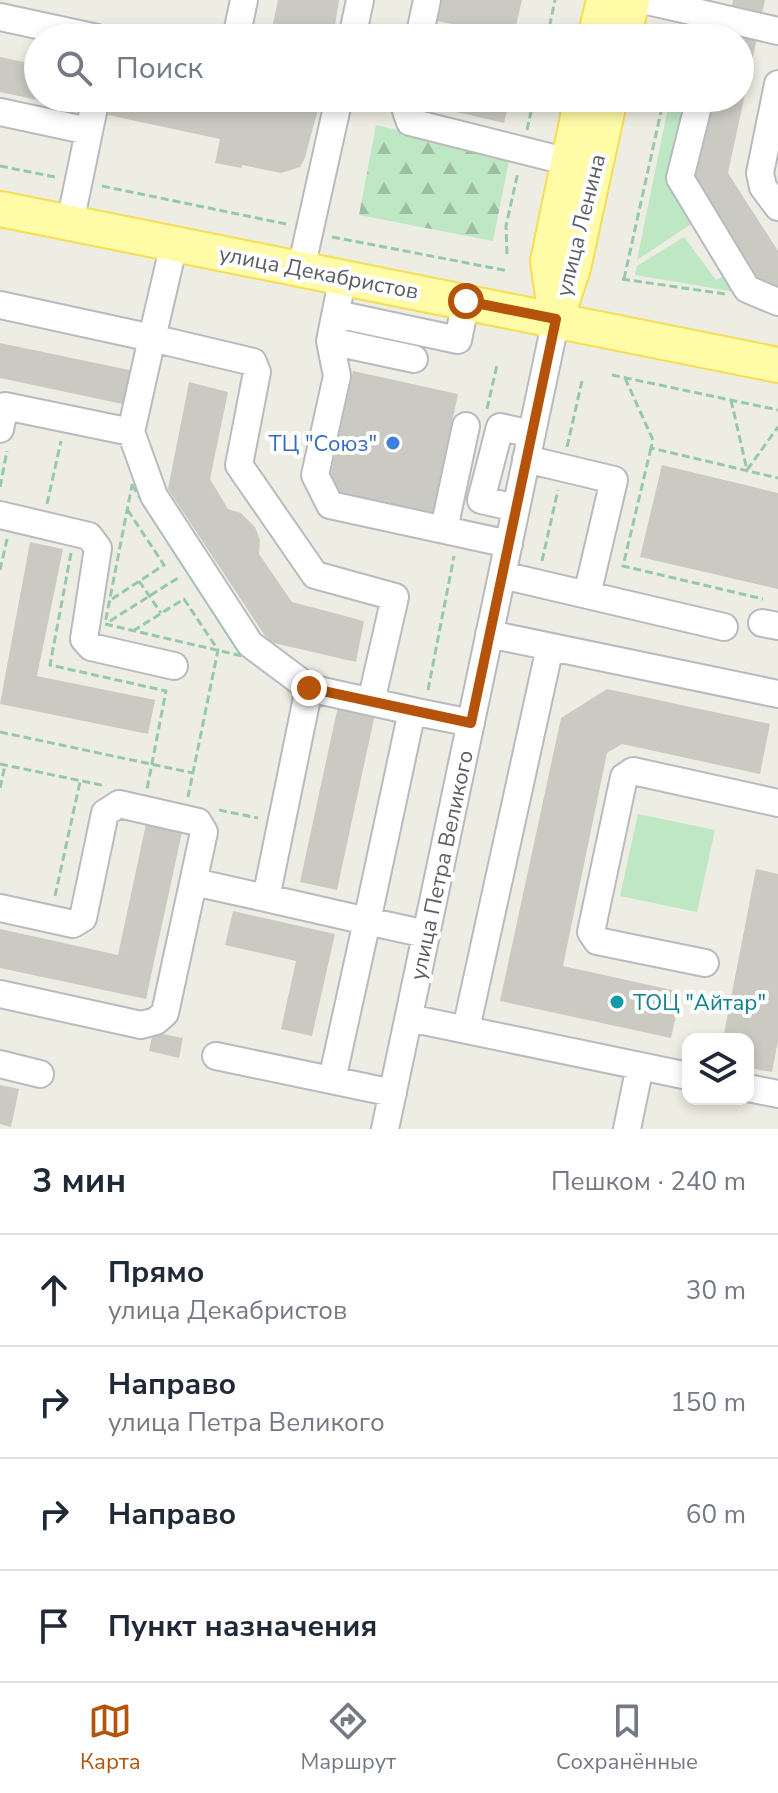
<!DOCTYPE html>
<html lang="ru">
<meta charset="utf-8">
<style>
:root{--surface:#fff;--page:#f2f2f3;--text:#1f2937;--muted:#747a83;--line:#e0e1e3;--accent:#b45309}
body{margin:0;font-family:"Nunito Sans",sans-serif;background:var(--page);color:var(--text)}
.controls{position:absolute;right:24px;bottom:24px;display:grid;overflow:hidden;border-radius:16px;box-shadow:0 4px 12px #0003}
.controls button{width:72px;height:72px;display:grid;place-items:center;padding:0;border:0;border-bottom:2px solid var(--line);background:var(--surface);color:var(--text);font:40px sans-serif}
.stop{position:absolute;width:24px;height:24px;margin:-18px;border:6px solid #b45309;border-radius:50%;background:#fff}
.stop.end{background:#b45309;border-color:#fff;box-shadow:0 2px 8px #0008}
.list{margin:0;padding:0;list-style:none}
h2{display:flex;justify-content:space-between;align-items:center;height:104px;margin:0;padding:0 32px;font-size:34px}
h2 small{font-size:26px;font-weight:400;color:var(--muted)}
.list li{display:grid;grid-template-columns:52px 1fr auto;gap:24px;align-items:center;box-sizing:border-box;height:112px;padding:0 32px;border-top:2px solid var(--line)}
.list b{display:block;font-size:30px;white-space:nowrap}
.list p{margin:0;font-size:26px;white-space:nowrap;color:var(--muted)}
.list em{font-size:26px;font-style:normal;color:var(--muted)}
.icon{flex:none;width:44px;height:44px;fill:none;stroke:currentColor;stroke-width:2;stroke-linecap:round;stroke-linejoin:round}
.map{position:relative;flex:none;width:778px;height:1129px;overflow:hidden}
.search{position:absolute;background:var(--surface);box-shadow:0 4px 12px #0003;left:24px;right:24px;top:24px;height:88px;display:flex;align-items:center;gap:20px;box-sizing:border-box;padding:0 28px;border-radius:44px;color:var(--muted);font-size:30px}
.sheet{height:552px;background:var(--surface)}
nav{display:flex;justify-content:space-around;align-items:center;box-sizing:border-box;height:112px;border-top:2px solid var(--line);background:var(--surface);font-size:22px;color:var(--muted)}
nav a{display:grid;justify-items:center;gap:4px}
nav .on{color:var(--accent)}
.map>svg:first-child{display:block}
.green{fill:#bee7c3}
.forest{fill:url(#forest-firs)}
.building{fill:#cbcac2}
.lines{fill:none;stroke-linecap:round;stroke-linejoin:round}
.minor-casing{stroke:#b8bac0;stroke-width:30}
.major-casing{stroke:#f7dd53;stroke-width:38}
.path{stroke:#96c9ab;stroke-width:3;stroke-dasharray:8 4;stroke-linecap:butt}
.minor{stroke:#fff;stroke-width:26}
.major{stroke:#fffba7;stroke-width:34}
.route{stroke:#b45309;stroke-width:10}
.shop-dot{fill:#3f7fe0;stroke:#fff;stroke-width:3}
.culture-dot{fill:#0f9aa8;stroke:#fff;stroke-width:3}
.labels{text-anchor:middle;stroke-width:8;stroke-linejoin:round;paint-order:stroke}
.street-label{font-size:22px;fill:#5b5e64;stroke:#fff}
.shop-label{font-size:22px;fill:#366cbe;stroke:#fff;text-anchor:end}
.culture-label{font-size:22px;fill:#0d838f;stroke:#fff;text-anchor:start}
</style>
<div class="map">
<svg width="778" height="1129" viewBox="0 0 778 1129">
<defs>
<pattern id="forest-firs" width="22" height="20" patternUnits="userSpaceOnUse" patternTransform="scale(2)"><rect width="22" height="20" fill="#bee7c3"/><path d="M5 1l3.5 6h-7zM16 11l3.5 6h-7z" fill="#9dbea2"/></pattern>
</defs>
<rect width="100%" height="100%" fill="#eeede3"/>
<path class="green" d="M670 98H691L694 222 637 260Z
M684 237 716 280 730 273 748 294 635 275 637 266Z
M638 814 715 830 697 912 620 896Z"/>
<path class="forest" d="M376 125 510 156 493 241 359 215Z"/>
<path class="building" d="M278 0H339L333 38H270Z
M437 0H522L515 30 508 29 506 35 433 20Z
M733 0H765L761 18 731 10Z
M725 31 757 38 728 173 778 251V289L760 282 700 195 694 173 711 98H740V38H724Z
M0 57 38 65V98H194L229 106 231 98 256 103 257 98H321L305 158 300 167 281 173 242 165V168L215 163 220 139 0 92Z
M441 98H510L504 123 439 108Z
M0 343 134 371 127 405 0 378Z
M353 371 458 394 432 515 327 492Z
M189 382 228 392 210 479 228 509 241 513 255 527 260 540 259 554 292 602 364 621 356 662 269 642 168 489Z
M662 465 778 493V589L640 557Z
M30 542 63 549 37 676 155 700 148 734 0 704Z
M607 689 770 724 760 774 622 744 607 753 563 966 681 992 671 1038 500 1001 561 718Z
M338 706 375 714 337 890 300 882Z
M146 824 182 832 146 999 0 968V929L118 955Z
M756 869 778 874V1041L772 1072 748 1068V1039H723Z
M233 911 335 934 312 1036 281 1029 296 961 225 945Z
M153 1032 183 1038 179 1058 149 1051Z
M0 1085 19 1089 11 1127 0 1124Z"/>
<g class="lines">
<defs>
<path id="minor" d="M643 0 778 31
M0 17 97 38
M236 38 244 0
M352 38 360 0
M419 38 427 0
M778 84 760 173 763 187 778 207
M408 98 406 111 410 122 569 162
M700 98 680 178 747 289 778 302
M0 112 89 131
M70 223 93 112
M174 244 152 338 253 362 257 372 239 465 315 575 395 597 371 702
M301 269 339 98
M343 276 330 341 337 376 315 475 330 505 509 544
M0 305 152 338 131 432 5 406 0 429
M336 314 458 340 466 301
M330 341 414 359
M131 432 154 496 250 644 309 688
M526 459 614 480 587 595
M516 508 481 500 500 427 532 434
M0 515 89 536 98 548 84 639 91 647 174 666
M444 529 466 426
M502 575 724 627
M762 623 778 626
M489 634 778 694
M194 882 266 898
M0 908 73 924 83 918 105 813 119 804 198 822 204 832 165 1013 156 1021 141 1025 0 994
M426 934 367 921 412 711 471 723
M705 963 597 941 591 932 624 777 633 771 778 803
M409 1018 688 1076
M466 1029 550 647
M216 1056 393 1093
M0 1064 40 1074
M332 1080 367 921 266 898 309 688 412 711
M748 1088 778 1094
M385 1129 556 319
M627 1129 640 1066"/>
<path id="major" d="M595 38 604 0
M623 38 632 0
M0 209 778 365
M555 310 548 261 582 98
M556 319 573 268 610 98"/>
</defs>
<use href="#minor" class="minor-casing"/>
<use href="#major" class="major-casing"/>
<path class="path" d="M547 38 555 0
M527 130 534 98
M0 166 55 177
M102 186 286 224
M332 237 509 271
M507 254 506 226 518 172
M622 279 725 294
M624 279 664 98
M612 375 778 410
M625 378 653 440 651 448 778 478
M731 400 747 470 778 427
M487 409 497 365
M567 447 582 381
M651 448 623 566 763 599
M132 485 242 656 105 624Z
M0 487 7 451
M47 504 61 441
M71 553 50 665 166 691 147 789
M542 561 558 490
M0 570 7 539
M139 581 161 613
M112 599 164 565 127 509
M110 621 181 576
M133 631 184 599 218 650 188 797
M428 690 454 556
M0 732 193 773
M0 764 106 786
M0 788 5 765
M219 810 258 818
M55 896 80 782"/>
<use href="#minor" class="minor"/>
<use href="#major" class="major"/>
</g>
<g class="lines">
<path class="route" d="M309 688 471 723 556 319 466 301"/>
</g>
<circle class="shop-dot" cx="393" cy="443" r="8"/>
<circle class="culture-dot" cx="617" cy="1002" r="8"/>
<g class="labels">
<g class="street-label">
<text transform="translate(580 225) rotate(-76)" y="8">улица Ленина</text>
<text transform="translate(319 272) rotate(11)" y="8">улица Декабристов</text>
<text transform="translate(441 865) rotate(-78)" y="8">улица Петра Великого</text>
</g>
<g class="shop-label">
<text x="377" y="451">ТЦ "Союз"</text>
</g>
<g class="culture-label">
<text x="633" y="1010">ТОЦ "Айтар"</text>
</g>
</g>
</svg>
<div class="controls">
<button><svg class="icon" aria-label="layers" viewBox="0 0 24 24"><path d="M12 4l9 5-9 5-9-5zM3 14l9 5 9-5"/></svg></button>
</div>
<div class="stop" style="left:466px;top:301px"></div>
<div class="stop end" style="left:309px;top:688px"></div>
<div class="search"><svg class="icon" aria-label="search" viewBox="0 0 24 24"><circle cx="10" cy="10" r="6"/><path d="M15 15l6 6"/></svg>Поиск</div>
</div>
<section class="sheet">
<h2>3 мин<small>Пешком · 240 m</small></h2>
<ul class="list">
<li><svg class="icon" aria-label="ahead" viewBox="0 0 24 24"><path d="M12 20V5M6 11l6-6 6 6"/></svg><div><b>Прямо</b><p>улица Декабристов</p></div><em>30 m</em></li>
<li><svg class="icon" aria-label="right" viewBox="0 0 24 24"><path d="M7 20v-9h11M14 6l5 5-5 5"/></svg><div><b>Направо</b><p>улица Петра Великого</p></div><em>150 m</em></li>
<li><svg class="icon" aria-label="right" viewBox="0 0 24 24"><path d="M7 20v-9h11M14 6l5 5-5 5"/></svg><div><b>Направо</b></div><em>60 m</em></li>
<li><svg class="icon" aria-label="arrive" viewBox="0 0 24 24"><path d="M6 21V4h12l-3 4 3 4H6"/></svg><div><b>Пункт назначения</b></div></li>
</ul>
</section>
<nav>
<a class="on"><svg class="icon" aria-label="map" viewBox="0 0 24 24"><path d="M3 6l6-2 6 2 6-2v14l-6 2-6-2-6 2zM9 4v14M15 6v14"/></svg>Карта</a>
<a><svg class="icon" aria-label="directions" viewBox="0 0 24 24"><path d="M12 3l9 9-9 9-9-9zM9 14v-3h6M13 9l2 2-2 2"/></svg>Маршрут</a>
<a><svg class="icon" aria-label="saved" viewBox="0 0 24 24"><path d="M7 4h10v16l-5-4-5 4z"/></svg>Сохранённые</a>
</nav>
